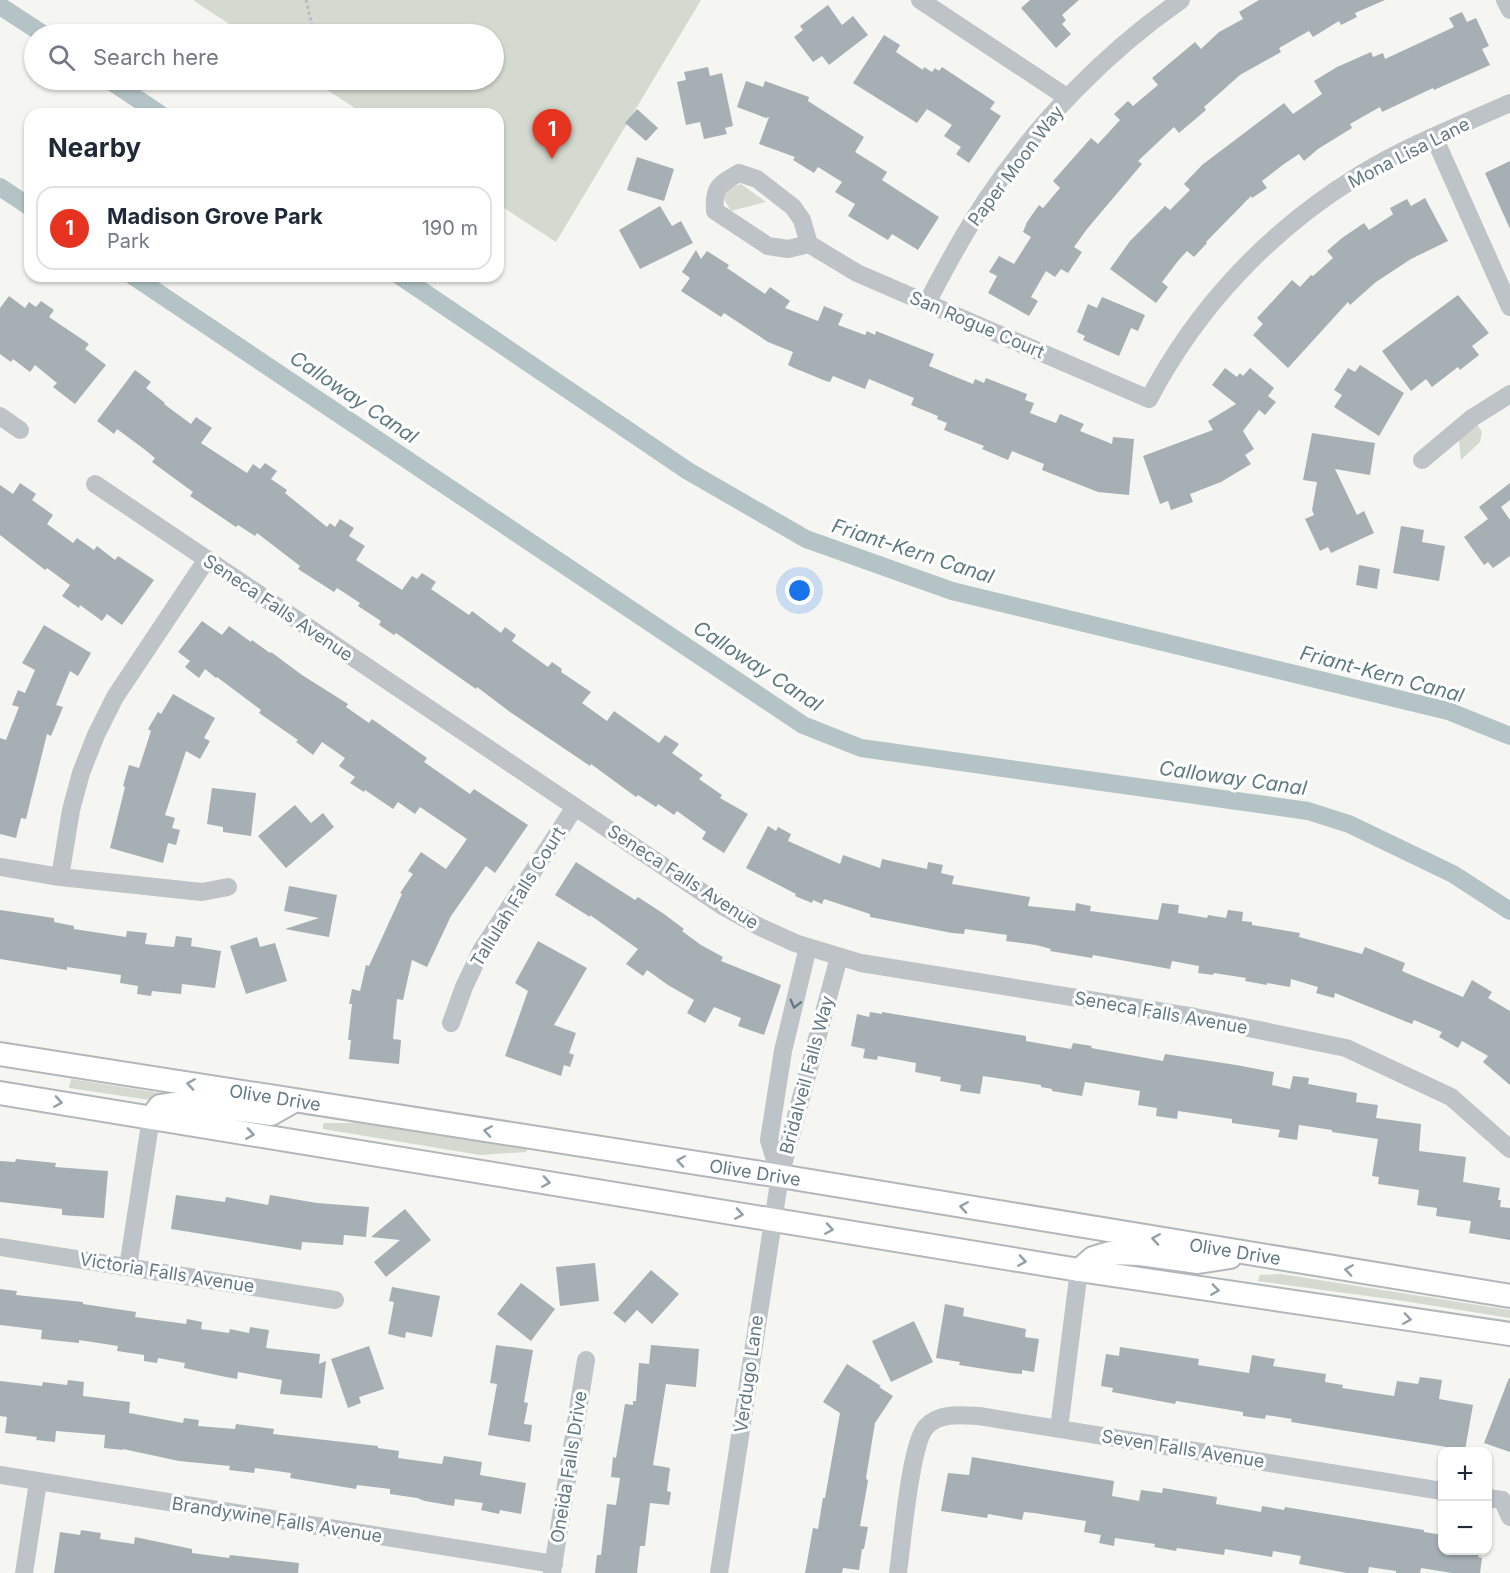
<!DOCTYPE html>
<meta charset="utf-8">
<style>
:root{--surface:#fff;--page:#f2f2f3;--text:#1f2937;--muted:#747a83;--line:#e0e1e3;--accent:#e63320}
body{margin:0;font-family:Inter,sans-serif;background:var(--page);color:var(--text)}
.controls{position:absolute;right:18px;bottom:18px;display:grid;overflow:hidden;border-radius:12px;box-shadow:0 2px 4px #0004}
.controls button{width:54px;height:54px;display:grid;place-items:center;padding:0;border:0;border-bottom:2px solid var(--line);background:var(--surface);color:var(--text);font:30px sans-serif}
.you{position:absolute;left:800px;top:591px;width:21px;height:21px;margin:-15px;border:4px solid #fff;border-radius:50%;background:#1a73e8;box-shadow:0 0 0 9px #1a73e833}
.badge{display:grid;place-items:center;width:39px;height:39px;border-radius:50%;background:var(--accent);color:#fff;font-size:20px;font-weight:700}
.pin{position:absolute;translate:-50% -50px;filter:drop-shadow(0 2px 3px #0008)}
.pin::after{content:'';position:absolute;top:32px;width:21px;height:18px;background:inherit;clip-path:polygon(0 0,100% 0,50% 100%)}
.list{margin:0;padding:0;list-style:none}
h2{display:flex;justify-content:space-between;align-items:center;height:78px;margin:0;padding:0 24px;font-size:26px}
h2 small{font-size:20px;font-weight:400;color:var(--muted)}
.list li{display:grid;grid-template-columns:39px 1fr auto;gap:18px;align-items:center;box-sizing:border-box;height:84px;margin:0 12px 12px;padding:0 12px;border:2px solid var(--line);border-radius:18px}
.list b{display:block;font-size:22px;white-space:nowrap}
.list p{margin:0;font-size:20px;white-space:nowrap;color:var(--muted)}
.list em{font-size:20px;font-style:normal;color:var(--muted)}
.icon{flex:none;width:33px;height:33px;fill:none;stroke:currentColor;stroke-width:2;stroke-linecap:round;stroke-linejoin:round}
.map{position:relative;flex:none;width:1510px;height:1573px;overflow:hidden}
.search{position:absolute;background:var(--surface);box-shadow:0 2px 4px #0004;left:24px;top:24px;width:480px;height:66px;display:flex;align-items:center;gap:15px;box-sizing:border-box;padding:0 21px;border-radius:33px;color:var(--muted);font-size:22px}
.panel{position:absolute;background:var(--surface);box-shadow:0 2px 4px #0004;left:24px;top:108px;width:480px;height:174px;border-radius:18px}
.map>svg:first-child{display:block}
.green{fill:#d5dad0}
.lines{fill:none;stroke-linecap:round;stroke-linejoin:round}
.canal{stroke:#b4c4c6;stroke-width:18}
.building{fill:#a6b0b4}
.major-casing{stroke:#b1b7ba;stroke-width:26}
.path{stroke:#b7bbbd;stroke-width:3;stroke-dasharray:3 3;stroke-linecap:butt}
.minor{stroke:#bdc3c6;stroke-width:18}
.major{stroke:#fff;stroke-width:22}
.oneway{stroke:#637983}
.oneway2{stroke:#92a1a8}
.labels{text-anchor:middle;stroke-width:6;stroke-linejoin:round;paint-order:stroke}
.street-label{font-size:18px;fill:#637983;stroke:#fff}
.water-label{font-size:20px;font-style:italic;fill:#5f7b80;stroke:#fff}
</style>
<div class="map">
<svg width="1510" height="1573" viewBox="0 0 1510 1573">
<rect width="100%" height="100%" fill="#f5f5f1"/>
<path class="green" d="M193 0H701L556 242 498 204V114H364L312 80H494V34H244Z
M741 184 766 202 731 211 724 199 727 189Z
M1457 423H1476L1482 432 1480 442 1461 460Z
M71 1079 161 1093 157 1101 69 1088Z
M323 1123H356L529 1147 526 1152 480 1155 323 1129Z
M1281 1274 1510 1310V1318L1397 1300 1258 1281 1260 1275Z"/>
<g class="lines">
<path class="canal" d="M0 6 43 34
M109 80 160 114
M0 187 30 207
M133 276 803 725 861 748 1308 811 1349 824 1453 874 1510 911
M400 276 688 471 806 539 952 591 1448 711 1510 736"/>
</g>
<path class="building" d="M1030 0H1079L1062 15 1066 20 1062 24 1071 34 1056 48 1021 8Z
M1259 0H1385L1355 13 1357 17 1341 25 1339 21 1313 37 1309 31 1279 48 1281 52 1240 75 1204 107 1206 110 1179 133 1174 127 1138 161 1142 164 1087 229 1074 247 1082 252 1068 273 1061 269 1055 277 1046 271 1031 297 1038 301 1029 316 988 293 997 276 989 272 999 256 1014 264 1031 237 1023 232 1027 222 1039 205 1043 208 1060 188 1053 181 1091 138 1098 144 1120 120 1114 114 1128 101 1133 106 1158 85 1152 78 1195 42 1201 49 1219 32 1243 19 1239 12Z
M828 5 842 25 853 16 868 35 829 65 822 56 813 62 794 37 803 30 800 26Z
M1462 12 1467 22 1476 18 1489 46 1482 49 1490 65 1434 90 1433 88 1382 112 1380 107 1350 124 1352 128 1318 149 1304 161 1299 154 1284 164 1262 181 1267 188 1252 198 1251 196 1206 242 1207 243 1194 257 1187 251 1178 261 1162 282 1168 287 1156 303 1110 269 1130 241 1165 206 1170 210 1190 190 1184 184 1202 165 1284 103 1293 114 1322 94 1314 81 1337 67 1371 52 1373 57 1383 53 1385 59 1454 27 1449 18Z
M884 35 900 45 896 52 923 70 924 67 932 72 935 68 939 71 942 67 995 102 990 109 1001 116 969 163 956 154 961 147 944 136 952 125 927 109 917 123 853 83Z
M708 67 710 76 722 73 733 126 725 128 727 134 704 139 700 122 686 125 677 82 686 80 684 72Z
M746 81 763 87 765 81 809 97 808 101 864 137 855 152 887 172 882 180 939 217 918 250 892 234 888 240 848 216 855 204 835 192 842 182 818 167 814 173 793 160 795 157 759 144 769 117 766 118 737 107Z
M637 109 658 128 646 141 625 123Z
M637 157 674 169 664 201 627 190Z
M1510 161V229L1485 173Z
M1425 198 1448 241 1411 259 1376 282 1350 305 1348 302 1288 368 1253 335 1263 324 1257 318 1292 280 1300 287 1311 275 1313 276 1333 258 1327 251 1342 238 1364 223 1369 230 1392 215 1393 214 1390 208 1407 199 1411 206Z
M660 206 672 226 681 221 693 243 640 269 619 230Z
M696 250 701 259 707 251 729 265 727 268 765 294 770 287 790 301 785 308 818 321 824 306 843 314 838 325 865 335 867 331 875 335 876 331 934 354 929 366 973 384 975 379 984 383 986 378 1027 394 1025 400 1034 403 1030 413 1056 423 1060 414 1084 424 1080 431 1112 444 1113 437 1134 439 1129 495 1098 492 1042 470 1044 464 1012 451 1008 460 982 449 984 446 944 430 947 423 937 419 938 416 911 405 914 398 869 379 865 389 833 376 830 382 826 381 794 368 788 365 793 352 768 342 724 313 721 317 681 291 690 278 682 272Z
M1458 295 1489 333 1472 346 1479 355 1460 370 1458 367 1432 387 1426 379 1411 391 1382 351Z
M9 296 25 308 29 302 36 307 41 301 54 310 49 317 89 344 85 349 106 365 75 404 53 387 57 383 35 365 30 372 13 359 11 362 0 354V308Z
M1102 297 1145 315 1138 331 1131 328 1119 356 1083 340 1085 336 1077 332 1088 304 1097 308Z
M1360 365 1404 393 1379 436 1334 407 1342 395 1334 390 1348 368 1355 372Z
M1225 368 1237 377 1240 373 1243 376 1250 368 1274 388 1268 396 1276 402 1265 415 1259 410 1243 431 1254 449 1245 455 1251 464 1221 482 1190 494 1193 502 1171 510 1168 501 1160 504 1143 456 1213 430 1208 421 1236 404 1212 385Z
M135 370 151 382 146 388 165 403 164 404 191 424 196 417 212 428 201 443 247 473 253 464 260 469 265 463 277 471 271 479 287 490 285 493 327 527 330 523 335 527 340 519 354 528 349 536 365 546 356 560 402 590 412 576 417 579 422 573 436 582 431 589 469 615 472 611 501 633 505 627 516 635 512 641 548 667 552 662 562 669 561 672 591 692 582 703 607 721 614 711 659 743 665 735 679 744 672 753 703 775 699 779 722 795 720 798 748 814 724 853 702 839 706 832 677 811 674 815 658 804 656 807 638 795 636 797 591 764 590 766 510 712 477 687 476 689 396 633 394 635 379 625 381 621 358 606 360 603 337 588 334 592 298 569 300 566 257 533 255 536 238 525 236 527 190 496 193 492 152 462 155 458 144 449 117 429 114 434 97 421Z
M1312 433 1375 443 1370 475 1335 469 1357 515 1364 511 1374 533 1331 553 1328 547 1320 551 1305 519 1314 515 1312 510 1317 482 1303 480Z
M20 483 36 494 32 500 53 515 47 524 73 543 77 538 94 550 97 546 115 560 118 556 154 580 122 625 107 614 102 621 80 605 79 608 62 596 70 585 47 568 45 570 0 535V485L13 494Z
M1510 483V500L1501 507 1510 520V556L1493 568 1488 562 1484 565 1464 537 1488 519 1479 507Z
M1401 526 1424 530 1422 542 1445 546 1439 581 1393 573Z
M1359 565 1380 569 1377 589 1356 585Z
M202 621 222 635 229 626 251 642 252 640 270 653 271 652 302 675 348 704 346 707 369 723 372 719 427 758 424 762 470 794 474 789 528 825 495 873 486 866 451 916 427 967 412 960 403 1000 397 999 393 1039 401 1040 399 1064 349 1059 351 1040H348L352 1004H349L352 989 360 991 366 965 369 966 402 894 400 893 413 874 408 871 421 852 446 869 467 839 420 807 415 814 398 802 393 809 365 790 364 792 350 783 355 777 339 766 345 758 322 742 313 755 296 742 298 740 259 713 261 710 217 677 216 678 205 669 199 678 185 667 190 661 178 652Z
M44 625 91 653 78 676 70 671 56 705 63 707 51 736 47 734 26 819 21 818 16 838 0 834V738L6 740 19 707 12 705 18 690 25 693 35 670 22 663Z
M173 694 215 718 204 738 210 741 200 759 186 751 165 815 175 818 172 828 180 830 176 845 168 843 163 863 110 848 125 787 123 786 129 765 139 768 151 731 148 729 158 712 161 714Z
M212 788 256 793 251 836 223 832V827L207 824Z
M295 805 311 823 323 813 334 827 286 868 258 836Z
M768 826 776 831 778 827 791 834 788 841 840 864 843 855 880 868 882 859 927 869 928 862 943 865 941 873 954 876 952 884 1030 897 1028 906 1075 911 1076 903 1091 906 1090 911 1158 920 1162 903 1179 905 1178 913 1207 918 1208 915 1226 918 1228 910 1243 912 1242 921 1252 922V925L1300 933 1299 937 1362 954 1365 947 1405 963 1402 971 1463 997 1472 980 1492 992 1488 998 1510 1011V1085L1483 1062 1488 1056 1462 1041 1458 1048 1439 1037 1442 1032 1414 1020 1412 1024 1335 993 1334 998 1316 993 1318 987 1291 979 1290 987 1267 983V985L1245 981 1246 978 1214 973 1213 975 1198 973 1199 966 1172 961 1170 969 1093 955 1092 958 1050 951 1051 949 1036 945 1006 941 1007 935 965 929 964 934 952 933 870 917V914L824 899 822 904 813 900 812 903 795 896 796 894 746 868Z
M576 862 635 900 638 897 664 914 684 929 682 931 701 945 723 957 721 961 781 985 764 1035 738 1026 741 1018 714 1007 705 1023 687 1013 694 1000 668 985 647 970 643 976 626 964 638 949 590 915V917L555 895Z
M289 886 337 895 329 937 285 929 319 918 284 911Z
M0 910 54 918V922L74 926V929L126 937 127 931 147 933 145 944 174 947 176 936 192 938 191 946 221 951 215 988 182 984 181 994 152 991 151 996 137 994 138 986 120 983 121 975 67 967V970L0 959Z
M257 937 260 947 275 943 287 981 246 994 230 946Z
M538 941 587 968 554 1025 576 1033 569 1053 574 1055 570 1067 564 1065 561 1076 505 1056 528 991 515 983Z
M870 1012 882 1014V1012L1026 1036V1041L1071 1049 1073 1043 1092 1046 1091 1048 1163 1061 1165 1054 1236 1065 1274 1072 1272 1085 1290 1089 1293 1076 1309 1078 1308 1084 1357 1093 1356 1102 1378 1105 1376 1118 1421 1124 1419 1151 1466 1157 1463 1182 1500 1188 1498 1200H1501L1500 1207 1510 1208V1240L1469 1233 1471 1221 1436 1216 1437 1208 1417 1205 1419 1190 1378 1184 1379 1177 1372 1176 1378 1139 1332 1132V1130L1299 1125 1297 1140 1278 1137 1280 1130 1232 1123V1119L1178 1111 1177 1119 1156 1116 1157 1108 1138 1105 1140 1091 1085 1082 1082 1096 1052 1091V1089L1041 1087V1085L983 1076 980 1094 960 1091 961 1085 940 1081 941 1077 915 1072 916 1063 878 1056 877 1060 863 1058 865 1049 851 1046 857 1014 869 1017Z
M16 1159 56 1163 55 1167 108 1171 104 1218 62 1215V1209L0 1202V1161L15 1162Z
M176 1195 225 1202 226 1197 268 1205 270 1195 317 1203 369 1207 366 1237 344 1235 343 1245 302 1242 301 1250 171 1229Z
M405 1209 431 1240 386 1277 374 1262 400 1240 371 1237Z
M595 1263 599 1301 560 1306 556 1267Z
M651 1270 679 1294 652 1324 637 1310 625 1323 613 1313Z
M521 1283 555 1309 531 1341 497 1314Z
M392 1287 440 1296 432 1337 406 1332 405 1338 388 1334 394 1302 389 1301Z
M0 1289 17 1291 16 1295 83 1302V1304L136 1312 135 1317 186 1324 187 1319 202 1322 201 1329 229 1333 230 1329 249 1333 250 1327 269 1330 266 1348 320 1354 319 1364 326 1361 322 1398 280 1394 282 1380 238 1372 237 1379 221 1376 184 1368 185 1363 158 1358 157 1363 144 1361V1355L117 1351 118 1346 79 1340V1343L41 1339 42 1330 0 1325Z
M945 1304 964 1308 963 1316 1026 1329 1025 1337 1039 1339 1034 1372 1022 1370V1374L1010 1373 959 1365 960 1362 936 1358Z
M914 1321 933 1362 891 1382 872 1341Z
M496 1345 533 1350 524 1402 528 1403 524 1424 532 1425 530 1442 488 1435 497 1384 490 1383Z
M651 1345 699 1349 696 1387 666 1384 653 1465 670 1468 667 1491 671 1492 669 1505 650 1503 645 1546H640L637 1573H595L597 1555H601L607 1504 616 1505 620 1478 611 1477 613 1457 616 1458 625 1404 633 1405V1401H636L639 1363 649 1364Z
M369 1346 384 1389 359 1397 361 1403 348 1408 331 1359Z
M1120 1347 1199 1359 1198 1365 1249 1373 1252 1355 1275 1359 1273 1366 1326 1374 1325 1382 1343 1385 1342 1388 1394 1396 1397 1381 1418 1384 1420 1377 1442 1380 1439 1399 1473 1405 1465 1450 1291 1422 1292 1419 1266 1415 1265 1419 1243 1416V1412L1176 1401 1175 1404 1112 1392 1113 1388 1101 1386 1106 1354 1119 1356Z
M847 1364 881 1386 879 1387 893 1396 875 1423 866 1478 868 1481 860 1526 868 1527 864 1549H862L859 1570 843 1568 842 1573H805L813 1528 818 1529 823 1498H825L840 1413 823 1402Z
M1509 1378 1510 1379V1452L1484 1443Z
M68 1380 84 1382 83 1396 130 1402 129 1413 183 1423 184 1418 199 1420 198 1426 235 1429 236 1424 274 1429 273 1434 378 1446V1448L399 1451 398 1458 442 1464 444 1456 482 1462 480 1475 526 1483 521 1514 500 1510 499 1514 481 1510 483 1503 455 1499 454 1506 425 1501 417 1498 390 1494V1489L357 1485 356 1489 290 1478 291 1473 255 1468 254 1473 229 1470 230 1466 179 1461 123 1449V1450L104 1448 105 1435 56 1431 55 1442 36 1440 37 1437 5 1433 7 1417 0 1416V1381L42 1386 43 1382 67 1385Z
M972 1457 1114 1481 1112 1496 1139 1501 1141 1490 1162 1493 1163 1488 1217 1497 1216 1504 1261 1512 1262 1506 1284 1510 1285 1507 1424 1530V1532L1443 1535V1551H1480L1478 1557 1482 1558 1480 1573H1452L1421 1568 1420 1573H1396V1571L1369 1567 1368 1573H1347L1299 1564 1301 1556 1273 1551 1272 1557 1225 1549 1224 1555 1177 1548 1176 1551 1154 1547 1155 1544 1115 1538 1114 1546 1099 1543 1101 1535 1084 1532 1086 1521 1034 1513 1024 1512 1022 1520 988 1514 987 1518 941 1511 948 1473 969 1475Z
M81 1530 101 1533 100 1539 134 1544 135 1537 192 1549V1553L229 1558 230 1555 299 1563 298 1573H54L60 1532 80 1535Z"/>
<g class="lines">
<defs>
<path id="major" d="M0 1054 780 1176 1510 1296
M0 1093 1079 1270 1510 1334
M151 1118 160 1106 173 1104H196L271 1114 294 1101
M1079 1270 1093 1258 1110 1253 1140 1254 1198 1262 1230 1257"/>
</defs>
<use href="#major" class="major-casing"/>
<path class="path" d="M306 0 314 34"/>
<path class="minor" d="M920 0 1068 98
M1505 0 1510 10
M1434 137 1510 307
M809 244 802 220 793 207 757 179 739 173C720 184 713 187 715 211L768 246 788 249 809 244 857 273 1149 399C1197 307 1270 230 1358 176 1406 146 1459 126 1510 103
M927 303C945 268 964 233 986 200 1037 123 1106 52 1181 0
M0 416 20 430
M1422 460 1472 418 1510 394
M95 484 724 907 758 926 795 943 861 963 1195 1017 1346 1048 1451 1097 1510 1149
M0 867 60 877 202 892 228 887
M60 877 71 810 81 773 96 735 115 697 207 559
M451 1023 464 987 481 951 575 807
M780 1176 769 1140 783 1051 808 947
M0 1247 335 1300
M128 1267 151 1118
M1059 1429 1079 1270
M0 1475 554 1564
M1488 1498 1502 1500 1510 1517
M24 1573 38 1482
M552 1573 586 1360
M719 1573 780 1176 839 957
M898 1573C902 1545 910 1444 926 1427 939 1412 962 1415 979 1416L1442 1491"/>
<use href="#major" class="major"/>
</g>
<defs><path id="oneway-chevron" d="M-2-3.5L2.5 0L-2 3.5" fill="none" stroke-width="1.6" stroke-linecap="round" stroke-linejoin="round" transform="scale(1.5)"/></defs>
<use class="oneway" href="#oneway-chevron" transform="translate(795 1004) rotate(104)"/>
<g class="oneway2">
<use href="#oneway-chevron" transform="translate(191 1084) rotate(-171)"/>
<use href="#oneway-chevron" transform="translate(58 1102) rotate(9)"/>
<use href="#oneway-chevron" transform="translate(488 1131) rotate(-171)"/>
<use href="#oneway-chevron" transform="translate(250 1134) rotate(9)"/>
<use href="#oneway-chevron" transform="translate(681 1161) rotate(-171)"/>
<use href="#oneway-chevron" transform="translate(546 1182) rotate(9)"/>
<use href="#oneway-chevron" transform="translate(964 1207) rotate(-171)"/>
<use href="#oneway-chevron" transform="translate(739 1214) rotate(9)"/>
<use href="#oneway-chevron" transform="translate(829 1229) rotate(9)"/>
<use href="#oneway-chevron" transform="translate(1156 1239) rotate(-171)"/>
<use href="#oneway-chevron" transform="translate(1022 1261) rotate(9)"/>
<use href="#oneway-chevron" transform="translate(1349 1270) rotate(-171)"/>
<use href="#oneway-chevron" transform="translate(1215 1290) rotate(8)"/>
<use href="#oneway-chevron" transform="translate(1407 1319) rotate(8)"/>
</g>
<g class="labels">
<g class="street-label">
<text transform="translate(1409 153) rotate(-27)" y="6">Mona Lisa Lane</text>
<text transform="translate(1016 166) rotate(-53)" y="6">Paper Moon Way</text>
<text transform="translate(977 325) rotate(23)" y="6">San Rogue Court</text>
<text transform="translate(278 608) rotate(34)" y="6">Seneca Falls Avenue</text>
<text transform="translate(683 877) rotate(33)" y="6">Seneca Falls Avenue</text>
<text transform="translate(518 897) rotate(-58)" y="6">Tallulah Falls Court</text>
<text transform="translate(1161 1013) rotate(10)" y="6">Seneca Falls Avenue</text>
<text transform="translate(807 1075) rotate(-75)" y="6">Bridalveil Falls Way</text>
<text transform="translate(275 1098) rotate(9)" y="6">Olive Drive</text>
<text transform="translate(755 1173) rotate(9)" y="6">Olive Drive</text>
<text transform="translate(1235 1252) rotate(9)" y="6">Olive Drive</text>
<text transform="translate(167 1273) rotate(9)" y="6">Victoria Falls Avenue</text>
<text transform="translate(749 1374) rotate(-82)" y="6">Verdugo Lane</text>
<text transform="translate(1183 1449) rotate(9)" y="6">Seven Falls Avenue</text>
<text transform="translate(569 1467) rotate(-81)" y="6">Oneida Falls Drive</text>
<text transform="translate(277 1520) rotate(9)" y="6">Brandywine Falls Avenue</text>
</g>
<g class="water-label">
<text transform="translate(354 397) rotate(34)" y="7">Calloway Canal</text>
<text transform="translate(913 551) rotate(18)" y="7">Friant-Kern Canal</text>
<text transform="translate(758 666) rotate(33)" y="7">Calloway Canal</text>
<text transform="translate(1382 674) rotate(15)" y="7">Friant-Kern Canal</text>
<text transform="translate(1233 778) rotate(8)" y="7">Calloway Canal</text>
</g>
</g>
</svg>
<div class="controls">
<button>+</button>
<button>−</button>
</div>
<div class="you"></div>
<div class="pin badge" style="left:552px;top:159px">1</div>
<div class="search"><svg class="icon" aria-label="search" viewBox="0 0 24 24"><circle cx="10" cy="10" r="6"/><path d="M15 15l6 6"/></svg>Search here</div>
<section class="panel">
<h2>Nearby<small></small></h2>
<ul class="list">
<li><span class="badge">1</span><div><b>Madison Grove Park</b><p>Park</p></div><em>190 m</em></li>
</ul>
</section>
</div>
